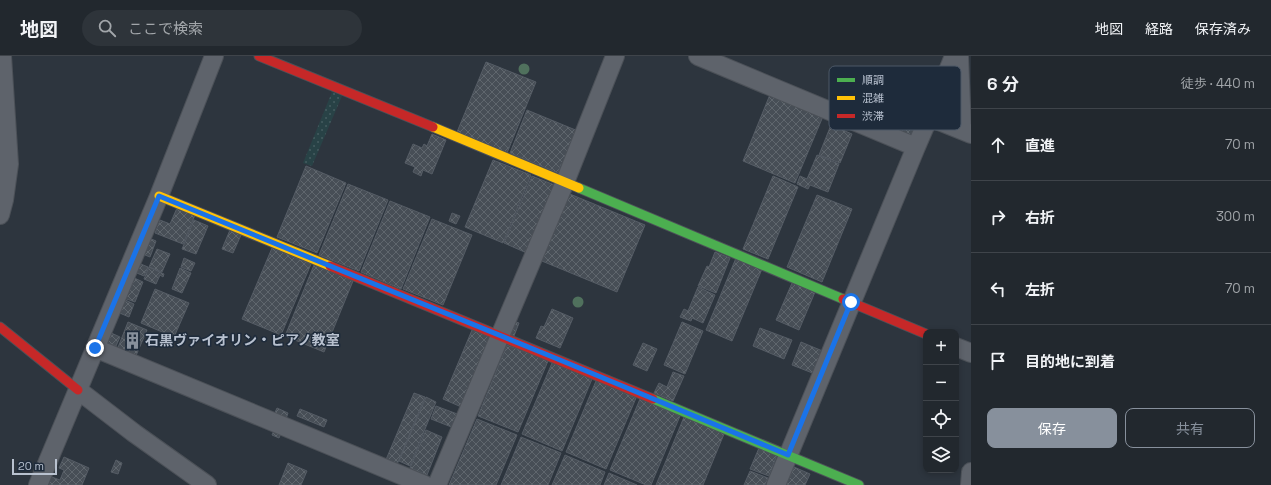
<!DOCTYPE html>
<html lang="ja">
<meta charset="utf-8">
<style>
:root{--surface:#22282e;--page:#2e343a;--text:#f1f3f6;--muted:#a2a6aa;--line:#3f444a;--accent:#87909c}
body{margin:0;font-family:"Space Grotesk","Noto Sans JP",sans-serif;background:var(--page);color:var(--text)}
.controls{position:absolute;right:12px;bottom:12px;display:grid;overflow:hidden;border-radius:8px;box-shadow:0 2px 6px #0003}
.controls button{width:36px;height:36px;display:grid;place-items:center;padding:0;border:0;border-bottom:1px solid var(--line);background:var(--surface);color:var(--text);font:20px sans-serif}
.scale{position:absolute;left:12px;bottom:10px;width:45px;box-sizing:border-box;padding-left:4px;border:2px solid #b8c1cf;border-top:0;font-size:11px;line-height:14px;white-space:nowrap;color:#b8c1cf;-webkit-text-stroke:3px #1e2b3b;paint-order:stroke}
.stop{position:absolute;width:12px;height:12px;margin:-9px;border:3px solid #1a73e8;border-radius:50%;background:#fff}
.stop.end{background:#1a73e8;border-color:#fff;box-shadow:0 1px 4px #0008}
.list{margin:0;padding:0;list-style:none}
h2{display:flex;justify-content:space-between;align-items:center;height:52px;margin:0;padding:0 16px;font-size:17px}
h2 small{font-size:13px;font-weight:400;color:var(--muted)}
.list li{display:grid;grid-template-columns:26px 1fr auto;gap:12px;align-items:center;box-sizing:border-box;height:72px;padding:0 16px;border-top:1px solid var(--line)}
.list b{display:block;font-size:15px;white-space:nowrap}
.list em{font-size:13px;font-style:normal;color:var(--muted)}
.actions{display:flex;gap:8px;padding:12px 16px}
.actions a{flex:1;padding:9px 0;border:1px solid var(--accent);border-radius:8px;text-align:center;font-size:14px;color:var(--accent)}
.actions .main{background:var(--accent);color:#fff}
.icon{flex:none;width:22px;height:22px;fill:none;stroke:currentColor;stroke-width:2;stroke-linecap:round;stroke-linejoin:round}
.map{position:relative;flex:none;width:971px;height:429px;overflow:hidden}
header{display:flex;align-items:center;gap:24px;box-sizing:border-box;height:56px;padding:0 20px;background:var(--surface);border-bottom:1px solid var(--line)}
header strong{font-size:19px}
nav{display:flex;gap:22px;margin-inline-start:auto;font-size:14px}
.search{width:280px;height:36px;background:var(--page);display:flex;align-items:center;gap:10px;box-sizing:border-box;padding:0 14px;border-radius:22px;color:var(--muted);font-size:15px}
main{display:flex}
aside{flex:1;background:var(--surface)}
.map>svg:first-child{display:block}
.grass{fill:url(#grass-dots)}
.building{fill:url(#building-cross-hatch);stroke:#555c65}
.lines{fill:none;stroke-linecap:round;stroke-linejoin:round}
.street-casing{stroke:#4c5158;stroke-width:20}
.fast-casing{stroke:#4c5158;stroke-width:11}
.slow-casing{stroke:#4c5158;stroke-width:11}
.jam-casing{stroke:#4c5158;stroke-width:11}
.street{stroke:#5e636b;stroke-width:18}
.fast{stroke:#4caf50;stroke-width:9}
.slow{stroke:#ffc107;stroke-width:9}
.jam{stroke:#c62828;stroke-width:9}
.tree{fill:#50715d}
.route{stroke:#1a73e8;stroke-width:5}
.labels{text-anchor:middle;stroke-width:3;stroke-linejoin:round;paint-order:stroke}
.poi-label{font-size:14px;font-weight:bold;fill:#b8c1cf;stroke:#1e2b3b;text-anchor:start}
.key{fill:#1e2b3b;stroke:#4c5867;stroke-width:1}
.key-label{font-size:11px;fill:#b8c1cf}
</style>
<header>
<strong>地図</strong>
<div class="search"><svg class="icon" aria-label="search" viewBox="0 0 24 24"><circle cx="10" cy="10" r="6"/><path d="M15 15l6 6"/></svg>ここで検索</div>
<nav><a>地図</a><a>経路</a><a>保存済み</a></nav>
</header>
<main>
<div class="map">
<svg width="971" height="429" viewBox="0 0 971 429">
<defs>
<pattern id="grass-dots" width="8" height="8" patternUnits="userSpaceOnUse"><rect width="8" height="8" fill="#284246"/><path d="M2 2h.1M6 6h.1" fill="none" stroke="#455c60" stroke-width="1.8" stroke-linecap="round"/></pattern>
<pattern id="building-cross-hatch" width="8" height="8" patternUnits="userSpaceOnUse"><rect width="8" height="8" fill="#474e56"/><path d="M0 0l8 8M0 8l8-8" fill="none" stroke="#5f666d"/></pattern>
</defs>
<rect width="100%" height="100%" fill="#2d353e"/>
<path class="grass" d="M332 36 342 40 312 110 303 107Z"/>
<path class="building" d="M486 6 536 26 507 97 457 76Z
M771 36 824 58 795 127 743 105Z
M527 54 578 75 565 110 561 108 558 117 510 97Z
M907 64 919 70 914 83 901 78Z
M831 69 852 78 840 107 819 99Z
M432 78 446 84 432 118 423 114 421 120 413 116 415 111 405 107 413 88 422 92 424 88 427 90Z
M817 99 839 108 828 136 810 129 808 133 797 128 800 120 807 123Z
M493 104 531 119 503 187 465 171Z
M306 110 346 127 317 197 277 181Z
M532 120 557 130 529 198 504 187Z
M773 120 798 131 768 203 743 193Z
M348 128 388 144 359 215 319 199Z
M565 136 645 169 617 236 537 203Z
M817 139 852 153 822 226 787 211Z
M390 145 430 161 401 233 361 216Z
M177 152 195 159 183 188 155 177 160 164 170 168Z
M452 157 460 160 456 168 449 165Z
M432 163 472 179 443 249 403 233Z
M194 164 208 170 196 198 182 193Z
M230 174 241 179 233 197 222 193Z
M147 181 156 185 150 201 140 197Z
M272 192 311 208 281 279 242 263Z
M157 193 170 198 162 216 149 211Z
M715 196 730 202 716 237 698 230 707 210 709 211Z
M184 202 195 207 191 215 181 211Z
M736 202 762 213 732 285 706 274Z
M136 206 148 211 144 220 132 215Z
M314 209 353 225 324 296 285 280Z
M149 211 164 218 163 221 160 219 156 228 144 223Z
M180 212 191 217 182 237 172 233Z
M130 220 143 226 135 246 121 241Z
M792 227 815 236 799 274 776 264Z
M698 231 715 239 703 267 692 262 691 265 680 261 684 253 688 255Z
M155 233 189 247 174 281 141 267Z
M121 242 134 248 129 261 115 255Z
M552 253 573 262 560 292 536 282 541 270 544 271Z
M514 265 519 267 514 280 509 277Z
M128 266 147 274 135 302 117 294Z
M682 266 703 275 685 318 664 309Z
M760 272 792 284 784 303 753 290Z
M472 274 495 283 466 353 443 343Z
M109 276 120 281 116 290 105 286Z
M801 286 825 296 815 318 792 309Z
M643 287 657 293 647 315 633 309Z
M507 289 548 305 518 376 478 360Z
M552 307 592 323 562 395 522 378Z
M673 316 684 320 673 345 654 337 659 327 667 331Z
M596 325 636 342 606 413 566 396Z
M414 337 425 341 396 411 385 406Z
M426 341 436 346 410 410 399 405Z
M640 343 680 360 651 429H646L610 414Z
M436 350 460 359 454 372 431 363Z
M277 352 288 357 285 366 273 361Z
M300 353 327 364 324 371 297 360Z
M684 361 724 378 703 429H656Z
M477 363 517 379 496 429H449Z
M275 372 282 375 279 382 272 379Z
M426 374 442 381 427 419 410 412Z
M521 381 561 397 548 429H501Z
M759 392 777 399 769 420 750 413Z
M565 399 605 416 600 429H552Z
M64 401 89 412 82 429H45L49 420 60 424 64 414 59 412Z
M116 404 122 407 118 418 111 416Z
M288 407 307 415 301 429H279Z
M794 411 810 418 805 429H786Z
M750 415 768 422 765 429H744Z
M609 417 637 429H604Z"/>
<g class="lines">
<defs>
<path id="street" d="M698 0 916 91 929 61 971 78
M959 0 962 74
M929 61 954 0
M0 159 4 144 9 108 2 0
M956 291 971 297
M95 292 425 429
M78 334 134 377 207 429
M38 429 159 140 214 0
M437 429 565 126 615 0
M776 429 916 91
M970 429 971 416"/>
<path id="fast" d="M579 132 843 243
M653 343 859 429"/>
<path id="slow" d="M433 71 579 132
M159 140 330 210"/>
<path id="jam" d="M259 0 433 71
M330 210 653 343
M843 243 926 278
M0 271 78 334"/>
</defs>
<use href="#street" class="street-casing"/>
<use href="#fast" class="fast-casing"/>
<use href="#slow" class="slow-casing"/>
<use href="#jam" class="jam-casing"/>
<use href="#street" class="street"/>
<use href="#fast" class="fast"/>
<use href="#slow" class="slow"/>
<use href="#jam" class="jam"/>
</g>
<g class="tree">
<circle cx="524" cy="13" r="5.5"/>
<circle cx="578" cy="246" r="5.5"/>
</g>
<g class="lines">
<path class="route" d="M95 292 159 140 560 304 788 399 851 246"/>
</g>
<defs>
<symbol id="building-bare" viewBox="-9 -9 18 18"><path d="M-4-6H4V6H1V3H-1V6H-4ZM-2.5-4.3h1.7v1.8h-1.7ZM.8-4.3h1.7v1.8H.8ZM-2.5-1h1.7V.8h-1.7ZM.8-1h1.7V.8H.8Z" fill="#87909c" stroke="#1e2b3b" stroke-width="2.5" paint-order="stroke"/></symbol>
</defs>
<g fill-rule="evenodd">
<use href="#building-bare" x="120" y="272" width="25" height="25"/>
</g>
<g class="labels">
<g class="poi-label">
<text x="145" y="289">石黒ヴァイオリン・ピアノ教室</text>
</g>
</g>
<rect x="829" y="10" width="132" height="64" rx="6" class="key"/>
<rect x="837" y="22" width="18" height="4" fill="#4caf50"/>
<rect x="837" y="40" width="18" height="4" fill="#ffc107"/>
<rect x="837" y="58" width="18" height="4" fill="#c62828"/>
<g class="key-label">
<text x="862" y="28">順調</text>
<text x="862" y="46">混雑</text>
<text x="862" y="64">渋滞</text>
</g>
</svg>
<div class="controls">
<button>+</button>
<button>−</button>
<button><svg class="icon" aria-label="locate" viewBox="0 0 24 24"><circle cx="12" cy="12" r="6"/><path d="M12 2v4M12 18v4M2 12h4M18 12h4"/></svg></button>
<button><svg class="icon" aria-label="layers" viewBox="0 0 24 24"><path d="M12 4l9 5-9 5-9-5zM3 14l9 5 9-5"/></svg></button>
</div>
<div class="scale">20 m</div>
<div class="stop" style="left:851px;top:246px"></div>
<div class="stop end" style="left:95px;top:292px"></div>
</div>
<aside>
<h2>6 分<small>徒歩 · 440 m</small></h2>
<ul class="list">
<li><svg class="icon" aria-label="ahead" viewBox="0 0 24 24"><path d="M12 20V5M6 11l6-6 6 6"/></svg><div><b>直進</b></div><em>70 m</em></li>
<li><svg class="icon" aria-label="right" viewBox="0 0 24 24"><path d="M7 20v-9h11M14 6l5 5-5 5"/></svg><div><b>右折</b></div><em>300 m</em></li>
<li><svg class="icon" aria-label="left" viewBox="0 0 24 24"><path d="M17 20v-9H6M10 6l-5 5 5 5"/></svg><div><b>左折</b></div><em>70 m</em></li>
<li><svg class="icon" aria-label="arrive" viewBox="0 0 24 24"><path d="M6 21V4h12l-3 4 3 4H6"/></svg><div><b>目的地に到着</b></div></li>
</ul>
<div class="actions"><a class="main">保存</a><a>共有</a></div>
</aside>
</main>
